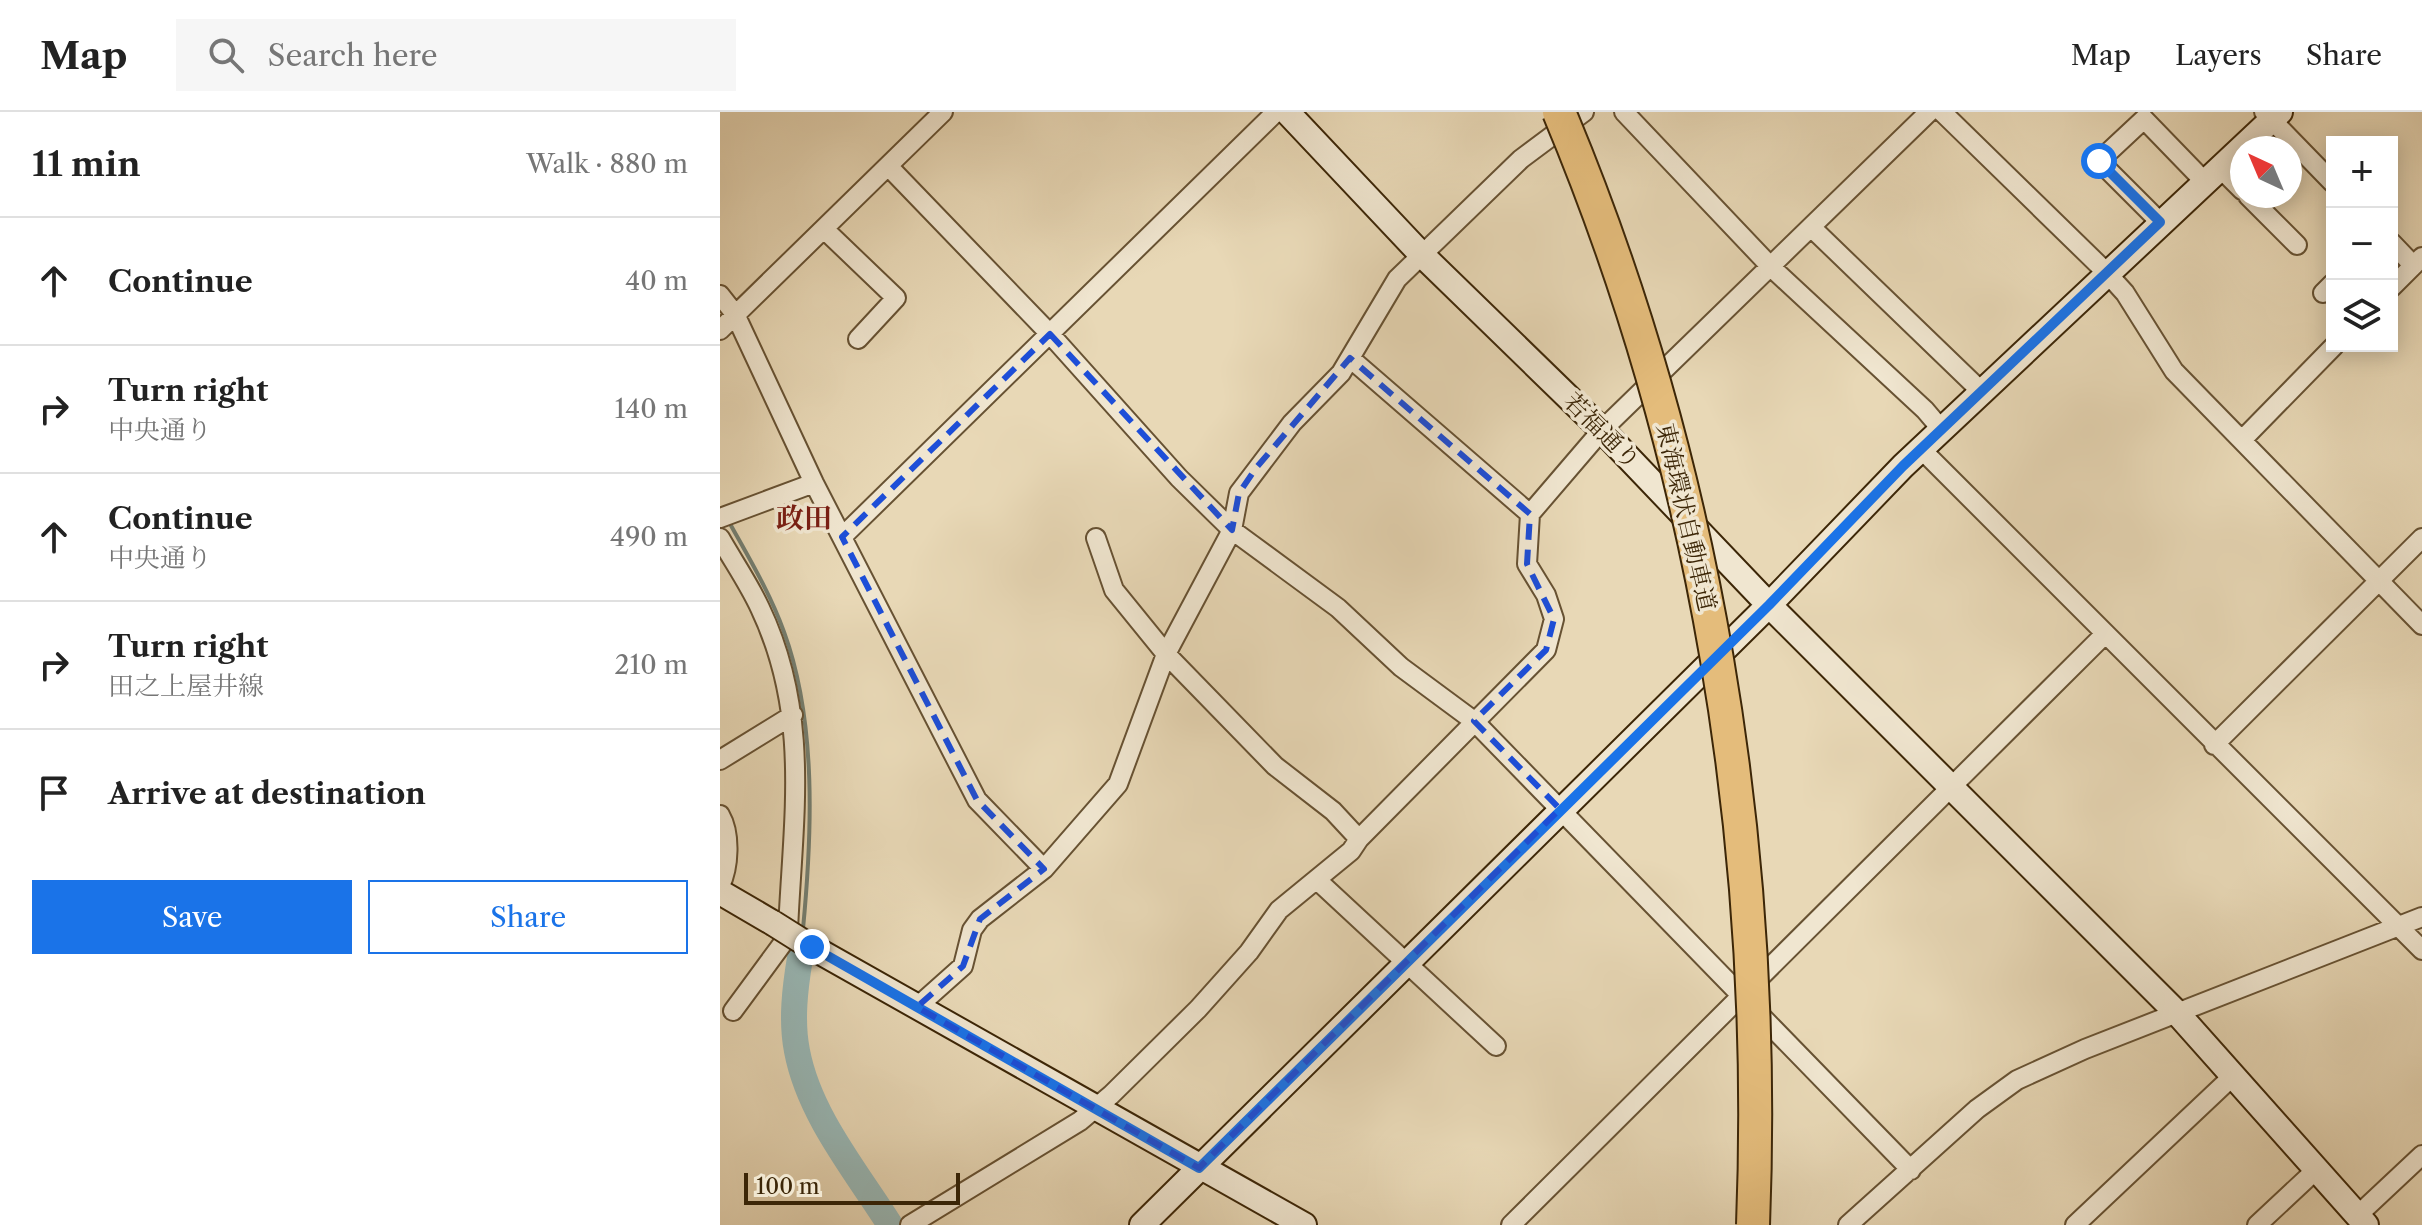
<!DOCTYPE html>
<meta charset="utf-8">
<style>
:root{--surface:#fff;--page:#f6f6f6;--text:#222;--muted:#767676;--line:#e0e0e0;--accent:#1a73e8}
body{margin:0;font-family:"Libre Caslon Text","Noto Serif JP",serif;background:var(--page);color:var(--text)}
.controls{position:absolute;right:24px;top:24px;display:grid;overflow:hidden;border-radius:0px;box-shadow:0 4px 20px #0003}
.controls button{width:72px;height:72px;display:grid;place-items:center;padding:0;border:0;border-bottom:2px solid var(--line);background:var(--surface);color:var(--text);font:40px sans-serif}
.compass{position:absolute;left:1510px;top:24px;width:72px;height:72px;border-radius:50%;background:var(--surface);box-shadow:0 4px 20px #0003;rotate:316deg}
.scale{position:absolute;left:24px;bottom:20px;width:216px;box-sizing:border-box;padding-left:8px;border:4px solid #3c2607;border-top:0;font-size:22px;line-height:28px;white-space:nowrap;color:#3c2607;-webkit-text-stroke:6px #f0e6d0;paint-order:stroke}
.stop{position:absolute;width:24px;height:24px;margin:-18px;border:6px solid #1a73e8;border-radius:50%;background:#fff}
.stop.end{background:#1a73e8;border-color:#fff;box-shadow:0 2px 8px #0008}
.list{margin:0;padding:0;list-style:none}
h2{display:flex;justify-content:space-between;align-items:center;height:104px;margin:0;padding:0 32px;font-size:34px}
h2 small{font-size:26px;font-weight:400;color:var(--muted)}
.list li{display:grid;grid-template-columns:52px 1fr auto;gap:24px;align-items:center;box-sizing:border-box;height:128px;padding:0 32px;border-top:2px solid var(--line)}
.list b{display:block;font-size:30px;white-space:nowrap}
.list p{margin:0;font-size:26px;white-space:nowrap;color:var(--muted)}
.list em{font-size:26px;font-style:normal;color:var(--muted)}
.actions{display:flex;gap:16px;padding:24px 32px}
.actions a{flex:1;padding:18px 0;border:2px solid var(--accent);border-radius:0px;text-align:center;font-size:28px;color:var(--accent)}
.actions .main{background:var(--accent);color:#fff}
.icon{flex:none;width:44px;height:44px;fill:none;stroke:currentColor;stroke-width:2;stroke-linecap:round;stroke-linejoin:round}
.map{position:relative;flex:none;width:1702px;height:1113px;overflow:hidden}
header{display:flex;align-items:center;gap:48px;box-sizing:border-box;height:112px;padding:0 40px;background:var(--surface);border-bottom:2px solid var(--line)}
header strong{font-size:38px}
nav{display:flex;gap:44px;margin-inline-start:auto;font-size:28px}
.search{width:560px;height:72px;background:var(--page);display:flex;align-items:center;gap:20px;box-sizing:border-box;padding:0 28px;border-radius:0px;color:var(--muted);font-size:30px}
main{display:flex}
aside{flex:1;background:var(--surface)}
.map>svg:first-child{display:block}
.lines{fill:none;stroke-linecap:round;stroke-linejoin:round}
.stream{stroke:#747e70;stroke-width:4}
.river{stroke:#99b8b6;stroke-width:26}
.street-casing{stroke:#675233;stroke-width:22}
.secondary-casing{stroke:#3c2607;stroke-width:28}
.street{stroke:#f0e6d0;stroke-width:18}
.secondary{stroke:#f0e6d0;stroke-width:24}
.secondary-bridge-casing{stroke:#3c2607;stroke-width:28;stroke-linecap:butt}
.highway-bridge-casing{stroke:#3c2607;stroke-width:36;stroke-linecap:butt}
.secondary-bridge{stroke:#f0e6d0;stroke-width:24}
.highway-bridge{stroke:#e4bc7b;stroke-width:32}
.route{stroke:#1a73e8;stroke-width:10}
.marked{fill:none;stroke:#1d4ed8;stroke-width:6;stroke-dasharray:16 10;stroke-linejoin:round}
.labels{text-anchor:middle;stroke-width:7;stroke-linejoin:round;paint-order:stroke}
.street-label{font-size:24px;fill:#3c2607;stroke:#f0e6d0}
.quarter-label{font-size:28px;font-weight:bold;fill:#7a1f14;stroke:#f0e6d0}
</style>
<header>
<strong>Map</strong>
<div class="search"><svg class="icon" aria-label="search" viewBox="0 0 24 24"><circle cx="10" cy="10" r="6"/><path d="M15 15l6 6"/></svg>Search here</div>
<nav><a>Map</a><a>Layers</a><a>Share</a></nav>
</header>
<main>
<aside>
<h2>11 min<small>Walk · 880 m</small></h2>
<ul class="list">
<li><svg class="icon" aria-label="ahead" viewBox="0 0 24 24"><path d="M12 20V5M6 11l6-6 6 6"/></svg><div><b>Continue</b></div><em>40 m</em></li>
<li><svg class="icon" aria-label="right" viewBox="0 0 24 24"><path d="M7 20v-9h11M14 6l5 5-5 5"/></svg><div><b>Turn right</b><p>中央通り</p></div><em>140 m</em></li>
<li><svg class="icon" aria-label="ahead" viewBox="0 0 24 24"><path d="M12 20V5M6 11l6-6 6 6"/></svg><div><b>Continue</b><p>中央通り</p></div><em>490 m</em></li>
<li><svg class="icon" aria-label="right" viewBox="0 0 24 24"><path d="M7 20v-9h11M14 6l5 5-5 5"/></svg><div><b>Turn right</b><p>田之上屋井線</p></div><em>210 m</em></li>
<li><svg class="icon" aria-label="arrive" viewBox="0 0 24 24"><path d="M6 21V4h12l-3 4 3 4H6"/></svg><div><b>Arrive at destination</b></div></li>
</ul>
<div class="actions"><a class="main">Save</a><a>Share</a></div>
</aside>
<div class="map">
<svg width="1702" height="1113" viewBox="0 0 1702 1113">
<rect width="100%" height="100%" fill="#e8d8b6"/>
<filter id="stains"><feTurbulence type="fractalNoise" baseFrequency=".0025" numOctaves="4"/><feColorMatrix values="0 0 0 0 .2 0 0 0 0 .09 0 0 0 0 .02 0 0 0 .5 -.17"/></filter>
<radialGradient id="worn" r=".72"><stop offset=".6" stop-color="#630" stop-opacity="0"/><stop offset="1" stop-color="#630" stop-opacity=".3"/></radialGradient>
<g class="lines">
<path class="stream" d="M9 410C29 446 50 481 64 520 97 610 92 723 83 817"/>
<path class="river" d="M80 846C75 876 71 909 77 939 89 1003 136 1059 170 1113"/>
<defs>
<path id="street" d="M904 0 1052 156 1205 298 1222 318
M1222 0 1386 160 1405 181 1454 259 1702 513
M1544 0 1612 70
M169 55 330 222 459 366 512 418 618 496 681 555 754 609 1191 1058
M1499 55 1522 78
M1528 84 1577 133
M1440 110 1379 49 1424 7 1484 69
M1092 116 1262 280
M104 117 176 186 138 227
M1672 131 1693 153
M1672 175 1702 145
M1603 181 1612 172
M0 183 15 202 94 371 257 688 324 757
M0 218 223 0
M630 246 810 402
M1522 328 1614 234
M1201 337 1702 838
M0 406 94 371
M122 425 556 0
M0 426C13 449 29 472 40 496 91 603 73 705 68 818L63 831 13 899
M376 426 394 478 446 542 555 654 613 699 639 727
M1494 633 1702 426
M0 648 73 603
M0 703C11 722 9 755 0 774
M597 768 776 934
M197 895 243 854 252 818 260 807 324 757 398 672 446 542 512 418 519 381 572 311 621 261 677 167 801 47 864 0
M1638 1103 1702 1043
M190 1113 360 1009 391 983 478 897 529 840 559 798 631 739 639 727 826 538 834 507 826 483 807 452 810 402 882 318 1209 0
M791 1113 1385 522
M1128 1113 1257 997 1297 968 1365 937 1702 805
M1355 1113 1514 963
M1537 1113 1597 1057"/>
<path id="secondary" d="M567 0 700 141 882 318 1049 493 1458 902 1646 1113
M0 780 53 811
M88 833 584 1113
M422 1113 1049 493 1183 354 1560 0"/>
</defs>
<use href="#street" class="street-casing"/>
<use href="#secondary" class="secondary-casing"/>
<use href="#street" class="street"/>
<use href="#secondary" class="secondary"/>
<defs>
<path id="secondary-bridge" d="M53 811 88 833"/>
<path id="highway-bridge" d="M839 0C986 350 1048 735 1033 1113"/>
</defs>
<use href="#secondary-bridge" class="secondary-bridge-casing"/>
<use href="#highway-bridge" class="highway-bridge-casing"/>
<use href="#secondary-bridge" class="secondary-bridge"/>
<use href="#highway-bridge" class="highway-bridge"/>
</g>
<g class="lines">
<path class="route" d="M92 835 479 1056 1049 493 1183 354 1440 110 1379 49"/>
</g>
<path class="marked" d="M330 222 512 418 519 381 536 356 630 246 810 402 807 452 834 507 826 538 754 609 840 697 479 1056 197 895 243 854 260 807 324 757 257 688 122 425Z"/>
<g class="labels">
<g class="street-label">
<text transform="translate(882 319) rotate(45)" y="8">若福通り</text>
<text transform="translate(966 405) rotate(77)" y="8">東海環状自動車道</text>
</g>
<g class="quarter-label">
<text x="84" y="416">政田</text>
</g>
</g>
<rect width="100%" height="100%" filter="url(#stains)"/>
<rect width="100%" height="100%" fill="url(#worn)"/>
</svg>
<div class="controls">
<button>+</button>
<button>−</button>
<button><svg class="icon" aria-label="layers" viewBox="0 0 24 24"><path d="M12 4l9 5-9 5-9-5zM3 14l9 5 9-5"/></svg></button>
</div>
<svg class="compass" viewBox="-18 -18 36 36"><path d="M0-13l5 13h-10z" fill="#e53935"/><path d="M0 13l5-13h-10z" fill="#767676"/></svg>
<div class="scale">100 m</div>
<div class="stop" style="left:1379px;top:49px"></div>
<div class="stop end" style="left:92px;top:835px"></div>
</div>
</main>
